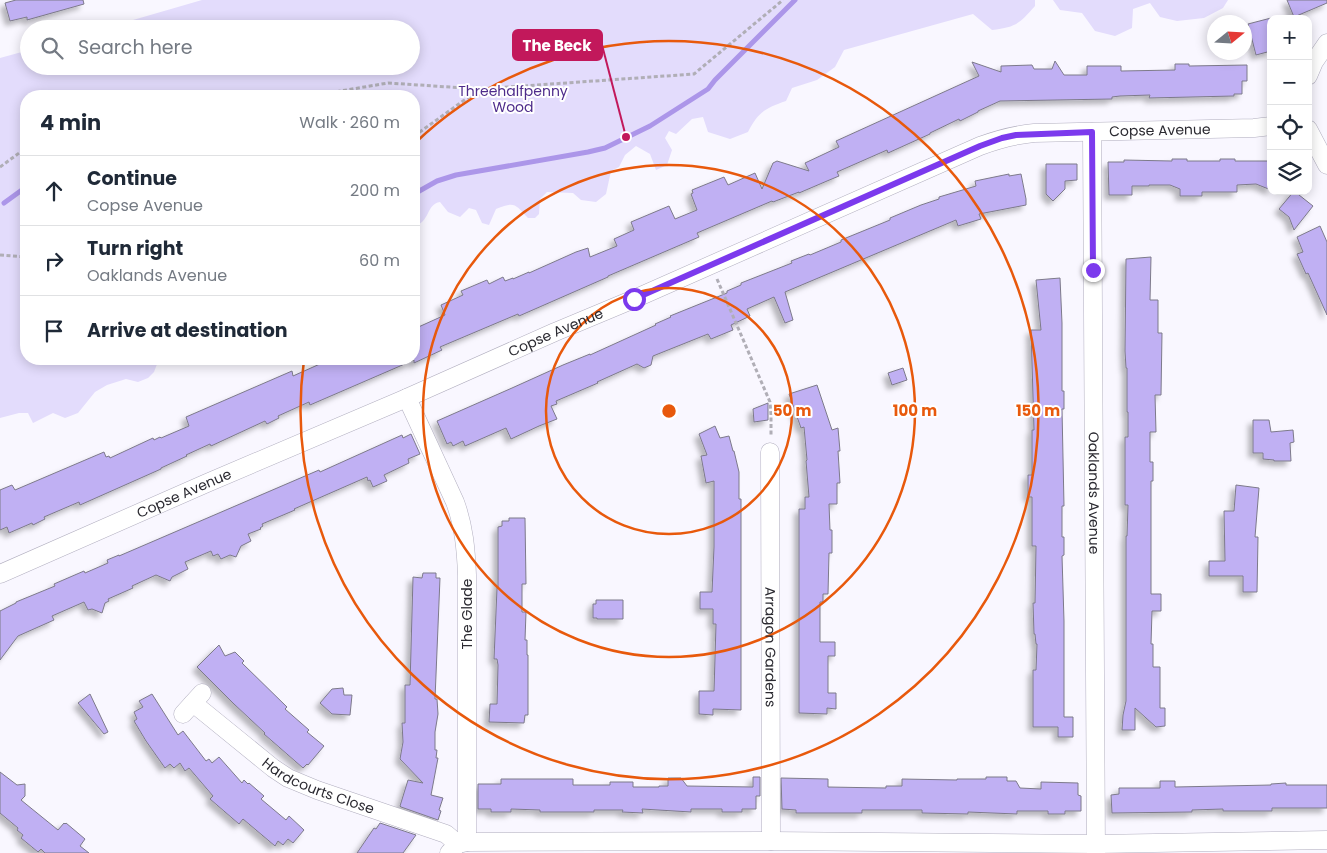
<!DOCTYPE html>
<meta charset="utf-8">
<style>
:root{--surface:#fff;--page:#f6f6f7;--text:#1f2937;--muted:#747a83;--line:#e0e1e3}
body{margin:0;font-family:Poppins,sans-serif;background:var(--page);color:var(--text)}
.controls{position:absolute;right:15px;top:15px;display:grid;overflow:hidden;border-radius:10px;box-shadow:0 2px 12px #0003}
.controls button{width:45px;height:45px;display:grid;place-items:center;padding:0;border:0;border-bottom:1px solid var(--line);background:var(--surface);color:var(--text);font:25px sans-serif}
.compass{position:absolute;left:1207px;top:15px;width:45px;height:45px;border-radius:50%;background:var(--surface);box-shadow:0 2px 12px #0003;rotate:72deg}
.stop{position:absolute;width:15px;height:15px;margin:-11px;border:4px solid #7c3aed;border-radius:50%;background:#fff}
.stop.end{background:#7c3aed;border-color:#fff;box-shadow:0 1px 5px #0008}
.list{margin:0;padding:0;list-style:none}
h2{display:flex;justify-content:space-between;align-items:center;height:65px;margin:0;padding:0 20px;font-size:21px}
h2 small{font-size:16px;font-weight:400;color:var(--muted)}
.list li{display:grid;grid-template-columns:32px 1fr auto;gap:15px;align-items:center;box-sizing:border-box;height:70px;padding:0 20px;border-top:1px solid var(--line)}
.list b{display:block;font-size:19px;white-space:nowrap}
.list p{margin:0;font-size:16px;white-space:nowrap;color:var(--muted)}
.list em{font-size:16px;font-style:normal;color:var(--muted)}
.icon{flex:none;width:28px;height:28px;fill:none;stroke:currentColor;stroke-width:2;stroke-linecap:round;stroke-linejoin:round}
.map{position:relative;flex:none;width:1327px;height:853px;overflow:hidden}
.search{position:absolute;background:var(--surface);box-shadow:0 2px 12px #0003;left:20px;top:20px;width:400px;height:55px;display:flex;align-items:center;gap:12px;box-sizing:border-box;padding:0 18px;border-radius:28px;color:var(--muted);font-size:19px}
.panel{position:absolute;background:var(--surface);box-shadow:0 2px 12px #0003;left:20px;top:90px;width:400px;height:275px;border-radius:20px}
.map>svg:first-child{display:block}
.green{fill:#e3dcfc}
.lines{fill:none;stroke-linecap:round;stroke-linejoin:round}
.stream{stroke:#ac96e9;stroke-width:5}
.building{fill:#c0b0f3;stroke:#7d7a8a;filter:url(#shadow)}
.minor-casing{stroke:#b1aebf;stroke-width:19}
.path{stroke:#b0aeb6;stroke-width:3;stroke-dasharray:4 2.5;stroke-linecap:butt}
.minor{stroke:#fff;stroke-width:18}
.route{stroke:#7c3aed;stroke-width:6}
.ring{fill:none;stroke:#e8590c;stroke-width:2.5}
.labels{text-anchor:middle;stroke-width:4;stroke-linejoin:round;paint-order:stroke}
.park-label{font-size:14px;fill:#4e2c8b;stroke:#fff}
.street-label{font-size:14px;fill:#2b2a31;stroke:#fff}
.centre{fill:#e8590c;stroke:#fff;stroke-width:2.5}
.ring-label{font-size:15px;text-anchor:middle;font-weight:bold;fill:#e8590c;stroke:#fff;stroke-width:4;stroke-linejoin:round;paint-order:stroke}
.leader{fill:none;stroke:#c2185b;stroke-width:2}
.callout-dot{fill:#c2185b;stroke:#fff;stroke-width:2}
.callout{fill:#c2185b;stroke:#c2185b;stroke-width:2}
.callout-label{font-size:15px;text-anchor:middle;font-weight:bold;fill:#fff}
</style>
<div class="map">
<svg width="1327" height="853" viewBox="0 0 1327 853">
<defs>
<filter id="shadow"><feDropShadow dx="-4.5" dy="4.5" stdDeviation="2.5" flood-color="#0004"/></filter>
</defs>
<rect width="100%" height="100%" fill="#f9f7ff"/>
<path class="green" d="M202 0H1035V6C1019 24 1016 27 992 30L973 14 844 50 835 67 817 80 792 88 786 101C766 108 758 112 748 132L730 139 708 132 703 117 692 119 676 134 669 131 665 138 672 150 667 165 656 170 650 154 636 146 625 155 619 167 611 171 606 194 596 202 581 200 573 193 547 192 540 199 539 214 535 218H528C515 204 515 201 496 209L489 225 482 223 476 210 469 208 460 217 448 212 440 202C426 204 430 223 414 226V96H26V359H159L154 372 148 378 138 382 126 379 107 385 95 392 78 413 65 418 53 413 33 423 28 413H19L0 418V58L29 50V66H411V29H102Z
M1053 0H1228L1223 8 1204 18 1177 21 1160 17 1150 3 1133 9 1132 28 1115 36 1095 31 1082 13 1060 10Z"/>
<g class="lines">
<path class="stream" d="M414 194 437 181 456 175 588 152 605 148 650 126 708 89 715 80 795 0
M4 203 26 187"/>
</g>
<path class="building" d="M16 0H83L84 4 27 20V17L10 21 5 3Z
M1287 0H1327V3L1294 17Z
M1271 18V51L1256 55 1248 24Z
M1055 61 1064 75H1087V66H1121V71L1175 70V64H1189V66L1247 65V81H1242V94H1234V96L1149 98 1150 95 1120 96 1112 97V99L1000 101 978 111V112L960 121 959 119 930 133V134L888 153 887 150 837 172 839 176 827 181 799 193V192L773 202 772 201 697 233 699 237 608 276V277L519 316 518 314 440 347 442 350 414 363V360L310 405 309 402 278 416 279 418 267 424 265 421 211 446 210 444 186 455 187 456 161 468V469L80 505 79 502 44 517 45 519 33 525 32 523 9 533 7 527 0 530V490L12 485 15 490 104 452 106 457 109 456 110 458 153 438 154 440 160 437 161 438 189 426 186 417 292 371 293 376 331 359H414V329L445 315 441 305 463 295 461 291 487 280 489 284 503 277 505 281 513 278V279L529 272V273L576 252 588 248 590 257 617 246 614 239 634 230 631 222 669 206 675 219 697 210 691 194 693 193 692 190 724 177 728 185 755 173 762 189 773 163 777 161 809 171 805 163 839 147 836 141 979 76 972 62 1001 72V66L1032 65 1034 69H1052Z
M1172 159H1187V161H1220V159H1235V161H1271V190L1256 184 1237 185V192H1202V196H1180V189L1170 185H1149V186H1132V195H1109L1108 162H1124V160L1172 161Z
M1046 164H1077V180L1065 181V189L1053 201 1046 194Z
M1009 174V176L1021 174 1026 199V205L979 214 981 219 958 226 956 220 785 292 793 320 785 323 774 297 747 309 750 316 731 325 733 330 711 339 708 334 653 356 651 365 644 368 637 364 597 382 598 383 556 401 557 404 551 406 557 419 539 426 511 439 506 428 465 446 463 441 453 446 451 442 447 444 437 421 512 388 563 365 590 354V355L656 325 655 324 671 317 670 316 727 293V291L741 285V283L792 263 791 261 809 254 810 255 841 242V240L890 220V218L921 205 939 199V197L976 186 975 181Z
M1294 191 1313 206 1294 230 1289 217 1279 209Z
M1320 226 1327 242V315L1308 273 1306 274 1297 254 1303 252 1297 237Z
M1151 257 1150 300H1158V333H1162L1161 395H1155L1156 432H1150V462H1153V481H1151V594H1161V611H1152L1151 644H1153V667H1160V708H1165V726L1156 727 1135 708V730H1122L1123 715 1126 701V536H1127L1128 505H1125V437H1128V412H1127V368H1126L1125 351 1126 259Z
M1060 278 1062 323V391H1064V409H1062L1064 506H1062V537H1064V555L1062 556 1064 621V717H1073V737H1058V727H1033V670H1036L1037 644H1036L1035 634H1034L1033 603H1035L1036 546H1032V497H1028V475H1032V430H1034L1031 330H1041L1036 280Z
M903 368 907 380 892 385 888 373Z
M817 385 832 430 838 428 840 451H838L840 483H837V504H829L830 530H832V553H829L828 594H823V602H820V642H835V656H828V693H836V709L827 708V714L799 713V509H805V497H809L806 461 807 460 804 427 801 428 789 394Z
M768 403V420L754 422 753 409Z
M1253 420H1269L1271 432 1293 430 1294 442 1290 443 1291 461H1274V460L1263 459V453H1253Z
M715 426 720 438 729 436 733 451H734L739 472V499H741V710L713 709V715L699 714V691H714L716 624H713V609H700V592H712L714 547V481L706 483 701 456 707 455 699 434Z
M411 434 420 454 408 459 409 463 384 475 387 481 373 487 370 480 368 481 367 477 294 509 295 510 262 524 263 526 260 528 261 529 248 534 251 541 241 546 236 557 230 555 221 559 218 554 213 556 211 551 185 562 188 569 172 577 170 581 156 575 132 586 133 588 108 599 109 601 105 603 102 613 92 609 88 610 84 602 52 616 54 620 18 636 0 660V611L16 603V602L55 586 54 584 84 571 85 573 108 563 107 560 119 555V556L319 470 320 472 402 435 403 438Z
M1236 485 1259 488 1255 537H1258L1257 592H1243V576H1209V561H1225L1224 511H1234Z
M509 518H525L526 584H522V612H526L525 640H527V655H528V715H525L524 723 489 722 490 704H497L498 665 497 659H494L497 588H498V527L502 526V521H509Z
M423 573H436V578H440L435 699H437L438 714 435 732V750H437L436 758H438L431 795 443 798 439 810 441 811 438 820 401 807 400 806 408 780 423 783 400 759 403 742 402 723H405V685H410L413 577 422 578Z
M596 600H623V619H597V618H593V604H596Z
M219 645 225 656 235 652 244 661 242 663 287 707 285 709 309 730 307 732 324 746 308 765 307 764 303 768 264 734 265 733 234 704 197 667Z
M343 688 344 695H352L350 715 332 714 320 703 332 689Z
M90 694 108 732 104 734 78 703Z
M152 694 178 735 183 731 206 761 209 759 212 763 219 757 242 783 244 780 248 784 249 783 264 796 261 799 286 820 289 816 304 830 293 843 288 839 283 845 278 841 275 846 243 819 239 824 210 799 213 796 189 768 185 771 180 763 174 768 170 764 165 768 146 741 134 721 137 719 134 712 143 707 139 701Z
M0 772 17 785 25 784V796L21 800 58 830 64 823 65 824 66 823 85 839 80 846 89 853H45L41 849 38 852 21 838 23 835 17 830 18 828 0 813Z
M753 777H760V796H756V809H742V812H722V809H691V812L642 809 643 813 622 812 623 810H594V812H540V810L511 809V812H491V809H478V784H501V779H573V785H610V782H633V787H659V786H668V778H681L687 786 753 787Z
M986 777H1007V781H1016L1020 788 1041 789V782L1078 783V795L1081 796V811H1065V814H1048V811H1017V814L968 812V814L922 813V810H862V813H796V810L782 809 781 778 828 779V787L886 788V786H902V779L957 780V779H986Z
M1160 781H1175V787L1271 785V784L1286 783V785H1327V808H1272V811H1223V809L1192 810V812L1112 813 1111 795 1119 794V788H1160Z
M380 823 416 835 403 853H357L374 828 376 829Z"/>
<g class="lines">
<defs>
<g id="minor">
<path d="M1308 76 1314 62 1327 43"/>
<path d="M1308 129 1327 165"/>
<path id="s1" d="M1092 132 1096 853"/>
<path d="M407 398 455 502C464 526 466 550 467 575V842"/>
<path id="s2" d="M770 452 771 841"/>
<path id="s3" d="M0 574 207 483 402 400 555 332 634 299 980 146C999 139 1013 135 1034 133L1254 128 1271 126"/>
<path id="s4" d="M193 703 273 768 288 778 317 790 446 834 458 844"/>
<path d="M183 714 202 693"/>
<path d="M449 853 458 844 467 842 771 841 1096 844 1327 840"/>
</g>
</defs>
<use href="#minor" class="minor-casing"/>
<path class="path" d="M311 96 388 83 480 89 694 74 783 0
M414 136 480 89
M0 167 26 148
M0 255 26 257
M717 279 770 402 771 415V437"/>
<use href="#minor" class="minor"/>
</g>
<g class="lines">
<path class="route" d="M634 299 980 146 1002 138 1016 135 1092 132 1093 270"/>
</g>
<g class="ring">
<circle cx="669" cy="411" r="123"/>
<circle cx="669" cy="411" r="246"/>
<path d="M415 143A369 369 0 1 1 304 360"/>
</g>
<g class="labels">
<g class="park-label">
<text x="513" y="96">Threehalfpenny<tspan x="513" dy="16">Wood</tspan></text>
</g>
<g class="street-label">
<text dy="5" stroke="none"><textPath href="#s3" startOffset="1251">Copse Avenue</textPath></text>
<text dy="5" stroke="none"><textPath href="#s3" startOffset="606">Copse Avenue</textPath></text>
<text dy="5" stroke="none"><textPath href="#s3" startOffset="201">Copse Avenue</textPath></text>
<text dy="5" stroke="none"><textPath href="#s1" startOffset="361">Oaklands Avenue</textPath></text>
<text transform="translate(467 614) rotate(-90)" y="5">The Glade</text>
<text dy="5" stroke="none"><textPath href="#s2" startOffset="195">Arragon Gardens</textPath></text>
<text dy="5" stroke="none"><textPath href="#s4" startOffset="152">Hardcourts Close</textPath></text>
</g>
</g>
<circle cx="669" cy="411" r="8" class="centre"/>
<g class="ring-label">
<text x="792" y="416">50 m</text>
<text x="915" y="416">100 m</text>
<text x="1038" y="416">150 m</text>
</g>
<path class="leader" d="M626 137L602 45"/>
<circle class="callout-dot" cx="626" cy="137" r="5"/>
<rect class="callout" x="513" y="30" width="89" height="30" rx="5"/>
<g class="callout-label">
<text x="557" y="51">The Beck</text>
</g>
</svg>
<div class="controls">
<button>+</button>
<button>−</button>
<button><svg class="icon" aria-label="locate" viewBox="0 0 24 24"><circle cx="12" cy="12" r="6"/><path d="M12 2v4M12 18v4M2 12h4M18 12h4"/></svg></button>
<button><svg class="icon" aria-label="layers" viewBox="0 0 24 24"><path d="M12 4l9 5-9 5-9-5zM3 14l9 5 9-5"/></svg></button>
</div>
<svg class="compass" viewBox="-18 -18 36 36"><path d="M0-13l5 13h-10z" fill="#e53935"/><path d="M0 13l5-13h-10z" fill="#747a83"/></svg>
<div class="stop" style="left:634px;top:299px"></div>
<div class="stop end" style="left:1093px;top:270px"></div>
<div class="search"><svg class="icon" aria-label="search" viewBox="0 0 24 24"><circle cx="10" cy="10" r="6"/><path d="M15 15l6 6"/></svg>Search here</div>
<section class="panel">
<h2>4 min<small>Walk · 260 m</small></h2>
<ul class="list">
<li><svg class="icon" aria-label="ahead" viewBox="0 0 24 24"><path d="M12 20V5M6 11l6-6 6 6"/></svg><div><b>Continue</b><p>Copse Avenue</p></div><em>200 m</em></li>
<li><svg class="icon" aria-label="right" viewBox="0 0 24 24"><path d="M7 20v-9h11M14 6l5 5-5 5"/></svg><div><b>Turn right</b><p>Oaklands Avenue</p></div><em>60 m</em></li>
<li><svg class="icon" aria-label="arrive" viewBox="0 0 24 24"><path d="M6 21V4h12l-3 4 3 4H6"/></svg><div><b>Arrive at destination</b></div></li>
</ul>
</section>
</div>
